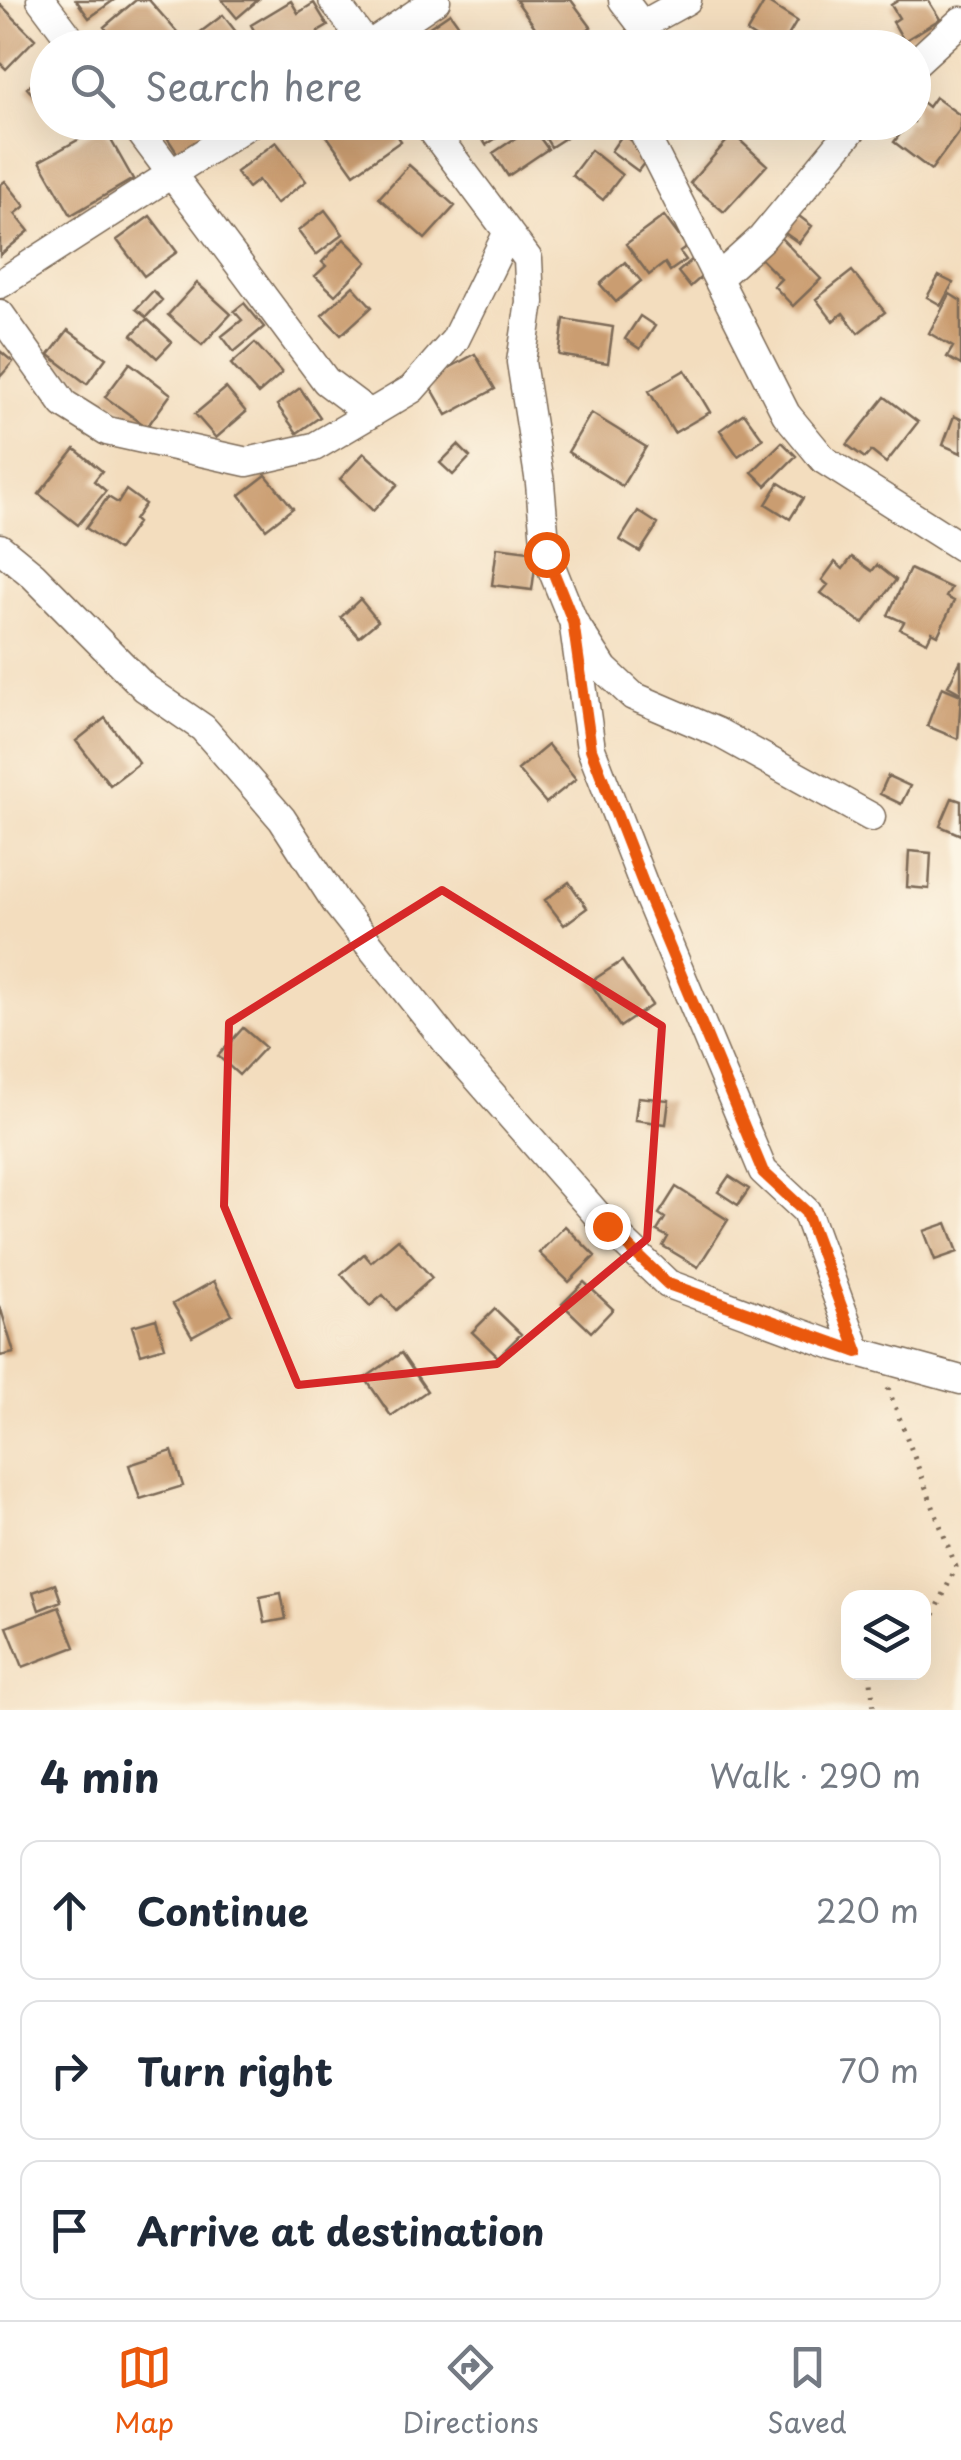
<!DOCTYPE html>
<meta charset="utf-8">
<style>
:root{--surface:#fff;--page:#f2f2f3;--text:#1f2937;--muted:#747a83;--line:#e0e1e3;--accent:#ea580c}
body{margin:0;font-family:"Playpen Sans",sans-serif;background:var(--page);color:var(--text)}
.controls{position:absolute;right:30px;bottom:30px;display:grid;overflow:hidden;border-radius:20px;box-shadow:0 10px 40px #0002}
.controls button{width:90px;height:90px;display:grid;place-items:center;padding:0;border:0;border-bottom:2px solid var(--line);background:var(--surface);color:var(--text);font:50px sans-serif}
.stop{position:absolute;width:30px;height:30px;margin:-22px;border:8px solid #ea580c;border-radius:50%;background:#fff}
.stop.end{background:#ea580c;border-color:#fff;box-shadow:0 2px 10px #0008}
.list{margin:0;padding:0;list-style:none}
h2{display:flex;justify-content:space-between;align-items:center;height:130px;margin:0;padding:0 40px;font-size:42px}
h2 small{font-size:32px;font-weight:400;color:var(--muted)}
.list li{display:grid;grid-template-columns:65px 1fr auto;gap:30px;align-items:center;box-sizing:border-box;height:140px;margin:0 20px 20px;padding:0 20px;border:2px solid var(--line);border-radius:20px}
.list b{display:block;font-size:38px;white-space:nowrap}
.list em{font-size:32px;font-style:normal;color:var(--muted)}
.icon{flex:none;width:55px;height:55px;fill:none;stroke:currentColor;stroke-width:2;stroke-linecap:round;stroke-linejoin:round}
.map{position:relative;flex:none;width:961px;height:1710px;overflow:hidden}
.search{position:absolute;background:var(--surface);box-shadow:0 10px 40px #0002;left:30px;right:30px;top:30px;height:110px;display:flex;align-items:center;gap:25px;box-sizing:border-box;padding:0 35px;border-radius:55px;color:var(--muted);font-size:38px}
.sheet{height:610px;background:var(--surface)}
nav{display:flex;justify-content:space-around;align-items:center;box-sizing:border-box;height:140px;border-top:2px solid var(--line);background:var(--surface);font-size:28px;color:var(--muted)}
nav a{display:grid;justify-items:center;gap:5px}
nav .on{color:var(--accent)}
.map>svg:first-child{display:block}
.building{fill:#ca9d71}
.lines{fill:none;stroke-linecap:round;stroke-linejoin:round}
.minor-casing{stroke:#7b6956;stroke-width:31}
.path{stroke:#7b6956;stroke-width:5;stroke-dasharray:2.5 8;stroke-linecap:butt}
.minor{stroke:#fff;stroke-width:28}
.route{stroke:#ea580c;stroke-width:12}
.marked{fill:none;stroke:#d62828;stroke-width:8;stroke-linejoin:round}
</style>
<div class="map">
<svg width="961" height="1710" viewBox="0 0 961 1710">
<rect width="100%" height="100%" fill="#fcf5e5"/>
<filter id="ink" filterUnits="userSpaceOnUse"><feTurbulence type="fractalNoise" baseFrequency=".01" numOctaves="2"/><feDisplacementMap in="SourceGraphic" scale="20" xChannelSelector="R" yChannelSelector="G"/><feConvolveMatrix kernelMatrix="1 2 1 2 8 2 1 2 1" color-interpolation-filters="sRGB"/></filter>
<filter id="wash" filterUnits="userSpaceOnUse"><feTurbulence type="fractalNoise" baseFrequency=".0048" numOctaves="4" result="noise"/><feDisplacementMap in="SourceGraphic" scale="40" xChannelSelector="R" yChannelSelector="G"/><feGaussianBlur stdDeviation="2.25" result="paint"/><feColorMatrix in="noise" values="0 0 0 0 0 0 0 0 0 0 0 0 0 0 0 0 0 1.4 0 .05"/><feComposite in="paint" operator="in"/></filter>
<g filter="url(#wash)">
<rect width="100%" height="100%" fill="#f3ddbe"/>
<g id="blocks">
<path class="building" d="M76 0H114L89 18Z
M136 0H149L177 32 159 48H142L129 33 118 43 104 27Z
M222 0H258L237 18Z
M516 0H571L591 27 562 48H536L530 39 539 33Z
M899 0H928L940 19 904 41 893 22 899 18 891 5Z
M291 1 298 13 314 3 328 26 318 32 326 45 264 48 251 25Z
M765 1 797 21 781 48H772L747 32Z
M0 4 35 39 6 69 0 63Z
M450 13 475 48H409L406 43Z
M223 15 243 41 235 48H209L198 34Z
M48 70V111L27 88Z
M916 97 928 107 935 97 961 116V129L931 170 894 142 907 125 903 122H914Z
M164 122H181L185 129 195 122 205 139 179 156 159 125Z
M317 122H374L377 126 388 122 401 141 354 174Z
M472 122H520L486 145Z
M560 123 568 136 551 147 543 134Z
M103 126 133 179 71 215 40 161Z
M532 127 548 149 508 176 493 153Z
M623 134 650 155 638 171 611 151Z
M733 134 767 165 724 212 690 183Z
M276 142 306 181 276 204 258 180 248 188 236 172Z
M591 150 622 175 603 200 572 175Z
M409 165 455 206 425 239 379 198Z
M5 181 25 206 15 214 29 231 0 255V185Z
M325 210 343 234 316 255 298 231Z
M795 213 812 226 799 243 782 231Z
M150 216 177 252 144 276 117 240Z
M664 216 687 247 680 252 686 260 670 271 665 263 649 275 626 244Z
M780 237 821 279 793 306 774 286 781 279 759 257Z
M344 239 367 262 335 295 315 276 326 266 322 262Z
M694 258 706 273 690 287 678 272Z
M625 262 641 281 616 302 600 284Z
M852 271 885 312 858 333 843 313 833 321 816 299Z
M939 276 953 283 941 305 927 297Z
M197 283 231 314 202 345 168 315Z
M353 286 372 307 341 335 322 315Z
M153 291 162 300 146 317 136 309Z
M950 294 961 301V365L947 357 953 347 929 333Z
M244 303 264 327 234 352 222 336 242 320 234 311Z
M640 316 655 326 640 349 625 339Z
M147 319 172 342 157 358 132 335Z
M564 319 613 327 608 363 559 355Z
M68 330 106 358 87 384 49 355Z
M255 343 282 373 258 394 231 364Z
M0 351 13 362 0 377Z
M475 354 495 389 447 415 427 380Z
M130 363 171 394 147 427 105 397Z
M685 370 710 412 674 433 649 391Z
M226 388 246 412 216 438 195 414Z
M300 388 320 417 297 433 277 405Z
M885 397 918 422 886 463 871 451 865 458 847 445Z
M591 413 646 447 622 486 568 452Z
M744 413 763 439 738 456 720 430Z
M954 416 961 419V453L943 445Z
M782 442 796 456 766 486 752 472Z
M458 445 470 457 453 475 440 463Z
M75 449 102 471 94 481 106 491 78 525 39 494Z
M364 453 398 484 373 511 340 479Z
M266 475 293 508 266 529 240 495Z
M779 483 803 498 790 519 766 504Z
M126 490 145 504 134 520 137 523 118 550 86 528 108 497 118 503Z
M638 511 658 524 640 552 620 540Z
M497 547 537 552 532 590 492 585Z
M852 557 872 571 877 565 896 580 863 624 821 593 828 585 822 580 835 562 843 569Z
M910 569 951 588 946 597 954 601 938 635 932 632 927 642 900 629 904 622 888 615Z
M360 599 378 621 359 637 341 617Z
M961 660V693L948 686Z
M942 687 961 695 958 739 927 726Z
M105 718 139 763 110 785 76 741Z
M548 745 576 779 546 803 518 770Z
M888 776 910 786 901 804 880 794Z
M952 798 961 801V835L940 826Z
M909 851 931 853 929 889 907 887Z
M569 882 587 908 564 925 545 900Z
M622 961 652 1005 620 1027 590 982Z
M243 1028 265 1047 239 1075 218 1056Z
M638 1097 669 1100 666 1124 635 1120Z
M729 1176 749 1189 738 1205 718 1192Z
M676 1187 728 1220 698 1267 663 1246 668 1237 657 1231 665 1218 659 1214Z
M947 1223 958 1252 935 1260 924 1231Z
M565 1226 595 1256 569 1282 539 1253Z
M398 1239 432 1278 396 1310 383 1295 370 1306 341 1274 364 1254 371 1262Z
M214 1281 232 1314 192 1336 173 1304Z
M584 1282 613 1309 591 1332 562 1304Z
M0 1306 14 1353 0 1356Z
M495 1309 521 1334 498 1357 472 1332Z
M156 1319 165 1347 141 1354 132 1326Z
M401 1353 427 1391 391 1416 365 1378Z
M172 1451 183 1486 140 1499 129 1465Z
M55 1584 61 1601 39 1610 33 1592Z
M281 1593 286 1619 265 1623 260 1597Z
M59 1607 75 1647 23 1667 7 1627Z"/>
</g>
</g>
<g filter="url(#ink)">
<use href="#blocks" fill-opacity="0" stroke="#7b6956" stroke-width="2.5"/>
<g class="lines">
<defs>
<path id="minor" d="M41 0 77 48
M333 0 369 48
M623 0 642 25 652 48
M642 25 687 0
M365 48 436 0
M914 64 961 21
M133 122 326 381 370 414 412 389 455 340 508 232
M426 122 528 259 530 302 521 362 540 483 546 554 573 621 604 669 633 696 717 732 871 817
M653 122 645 135 786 414 824 460 961 547
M719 277 762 238 858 122
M0 284 252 122
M0 314 64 404 107 431 247 462 314 447 370 414
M0 548 33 575 145 688 203 728 282 819 337 904 453 1050 607 1226 668 1284 833 1345 961 1380
M574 627 591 749 648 896 763 1171 806 1211 857 1351"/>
</defs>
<use href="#minor" class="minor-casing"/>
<path class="path" d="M888 1388 956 1567 933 1617 924 1623
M870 1672 874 1710"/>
<use href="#minor" class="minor"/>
</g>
</g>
<g class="lines" filter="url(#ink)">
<path class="route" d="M546 554 573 621 591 749 648 896 763 1172 806 1212 858 1352 668 1284 607 1226"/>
</g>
<path class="marked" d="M442 890 662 1026 647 1239 497 1364 298 1385 224 1206 229 1023Z"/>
</svg>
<div class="controls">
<button><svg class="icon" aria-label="layers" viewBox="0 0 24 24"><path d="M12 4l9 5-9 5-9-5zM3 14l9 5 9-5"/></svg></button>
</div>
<div class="stop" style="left:546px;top:554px"></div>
<div class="stop end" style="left:607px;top:1226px"></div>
<div class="search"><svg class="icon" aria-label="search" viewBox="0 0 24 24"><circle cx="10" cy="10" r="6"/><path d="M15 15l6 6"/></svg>Search here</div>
</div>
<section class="sheet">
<h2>4 min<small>Walk · 290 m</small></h2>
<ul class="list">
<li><svg class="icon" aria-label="ahead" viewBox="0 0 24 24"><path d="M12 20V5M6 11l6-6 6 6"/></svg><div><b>Continue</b></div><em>220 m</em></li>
<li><svg class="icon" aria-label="right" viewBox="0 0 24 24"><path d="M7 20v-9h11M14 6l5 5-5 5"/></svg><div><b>Turn right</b></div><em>70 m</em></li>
<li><svg class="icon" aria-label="arrive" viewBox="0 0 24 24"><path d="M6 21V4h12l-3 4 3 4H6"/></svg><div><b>Arrive at destination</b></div></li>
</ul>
</section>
<nav>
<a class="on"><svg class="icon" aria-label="map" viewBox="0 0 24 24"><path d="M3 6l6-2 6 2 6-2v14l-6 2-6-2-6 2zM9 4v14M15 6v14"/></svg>Map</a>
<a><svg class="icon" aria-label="directions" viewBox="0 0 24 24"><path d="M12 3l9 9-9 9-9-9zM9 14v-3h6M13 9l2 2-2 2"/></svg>Directions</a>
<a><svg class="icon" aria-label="saved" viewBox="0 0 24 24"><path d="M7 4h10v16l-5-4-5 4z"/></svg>Saved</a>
</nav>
